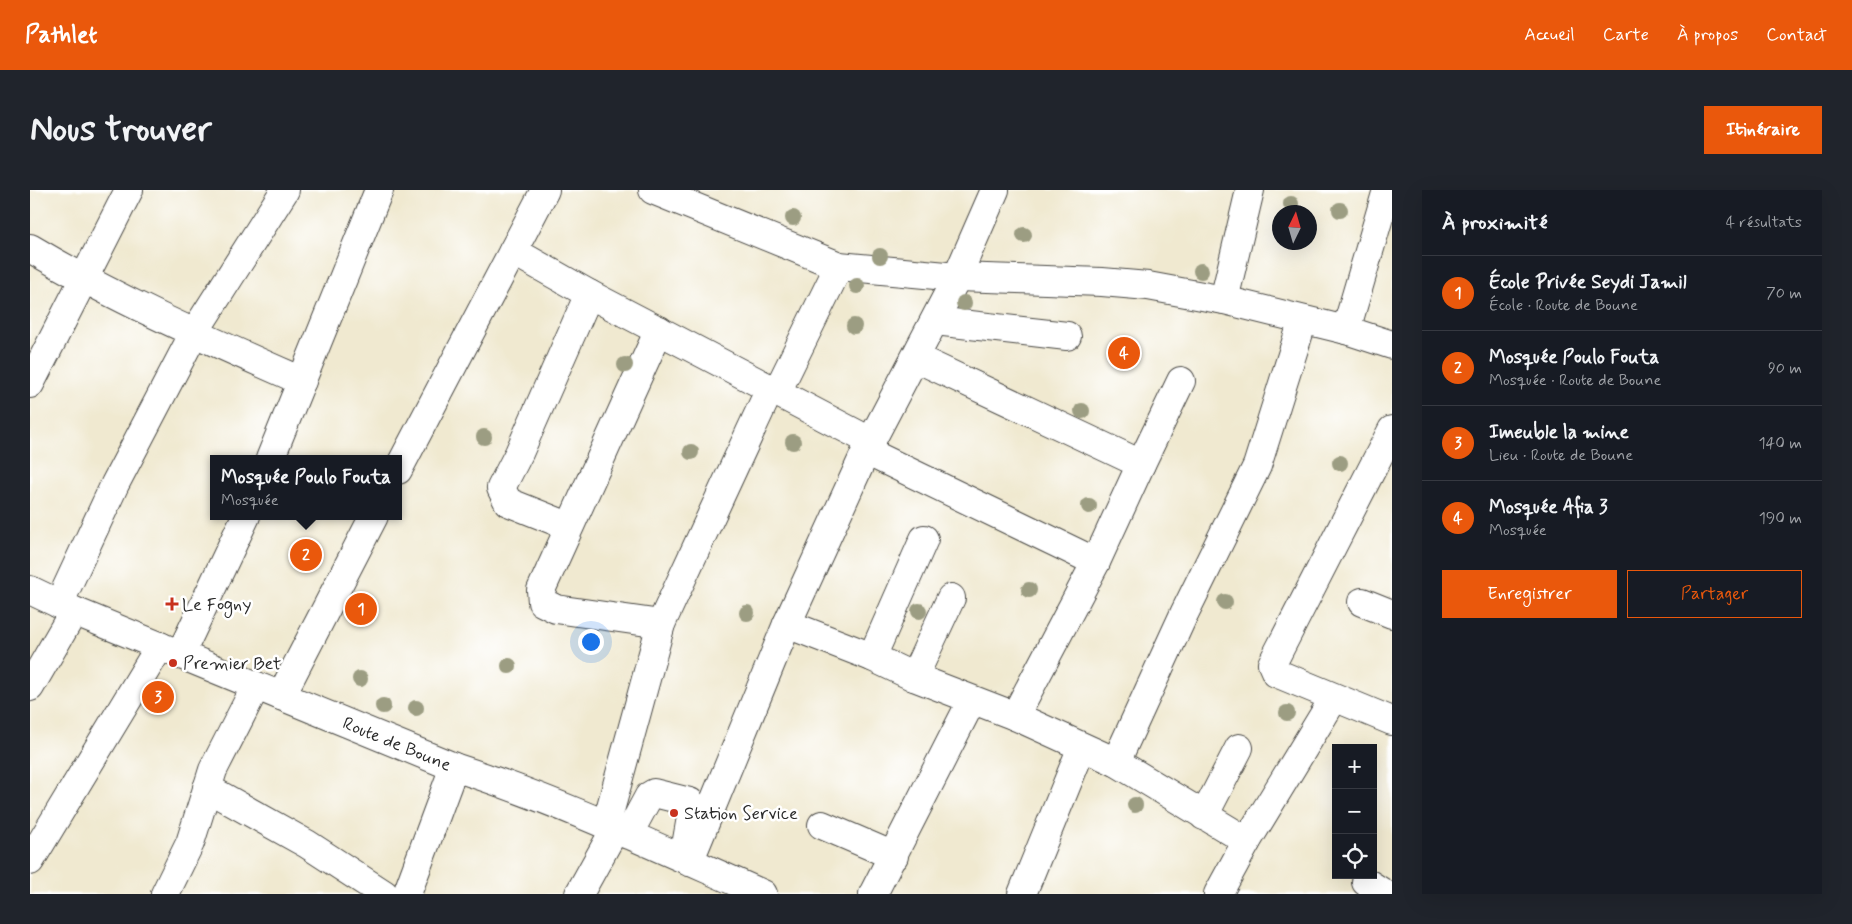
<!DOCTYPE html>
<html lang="fr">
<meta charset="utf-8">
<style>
:root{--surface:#171b24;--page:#20242c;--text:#f1f3f6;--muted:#9ea1a6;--line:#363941;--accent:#ea580c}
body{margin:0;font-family:Mynerve,sans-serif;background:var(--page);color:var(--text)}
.controls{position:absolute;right:15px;bottom:15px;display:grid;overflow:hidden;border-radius:0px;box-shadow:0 5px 20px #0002}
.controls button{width:45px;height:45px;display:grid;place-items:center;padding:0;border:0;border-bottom:1px solid var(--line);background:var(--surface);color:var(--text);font:25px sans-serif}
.compass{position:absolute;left:1242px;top:15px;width:45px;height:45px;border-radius:50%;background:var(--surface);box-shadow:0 5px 20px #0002;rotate:5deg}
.you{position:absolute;left:560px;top:451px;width:18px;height:18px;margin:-12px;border:4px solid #fff;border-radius:50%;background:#1a73e8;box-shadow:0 0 0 8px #1a73e833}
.badge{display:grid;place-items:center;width:32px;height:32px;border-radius:50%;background:var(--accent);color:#fff;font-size:16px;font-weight:700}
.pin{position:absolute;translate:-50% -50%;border:2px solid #fff;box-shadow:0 1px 5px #0006}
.popup{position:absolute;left:180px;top:265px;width:192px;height:65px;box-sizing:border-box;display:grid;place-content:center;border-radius:0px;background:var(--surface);filter:drop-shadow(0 1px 4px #0005);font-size:16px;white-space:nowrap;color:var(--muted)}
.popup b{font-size:19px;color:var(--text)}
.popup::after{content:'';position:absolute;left:50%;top:100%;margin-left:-10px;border:10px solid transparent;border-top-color:var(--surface)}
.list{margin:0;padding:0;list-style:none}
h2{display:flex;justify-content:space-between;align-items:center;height:65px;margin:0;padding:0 20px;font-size:21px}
h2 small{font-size:16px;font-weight:400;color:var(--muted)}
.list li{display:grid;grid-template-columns:32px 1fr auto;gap:15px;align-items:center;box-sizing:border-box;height:75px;padding:0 20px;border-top:1px solid var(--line)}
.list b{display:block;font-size:19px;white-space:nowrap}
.list p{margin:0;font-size:16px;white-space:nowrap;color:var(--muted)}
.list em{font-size:16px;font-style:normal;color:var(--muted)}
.actions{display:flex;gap:10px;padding:15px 20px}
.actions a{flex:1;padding:11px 0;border:1px solid var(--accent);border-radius:0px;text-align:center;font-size:18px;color:var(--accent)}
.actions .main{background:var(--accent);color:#fff}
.icon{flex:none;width:28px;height:28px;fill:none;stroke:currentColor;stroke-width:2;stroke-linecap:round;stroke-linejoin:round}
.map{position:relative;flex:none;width:1362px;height:704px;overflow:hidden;border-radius:0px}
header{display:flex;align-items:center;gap:30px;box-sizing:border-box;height:70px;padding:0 25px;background:var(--accent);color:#fff}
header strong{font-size:24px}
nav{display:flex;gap:28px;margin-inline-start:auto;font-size:18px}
.intro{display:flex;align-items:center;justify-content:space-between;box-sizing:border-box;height:120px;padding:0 30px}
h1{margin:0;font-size:35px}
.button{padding:12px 22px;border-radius:0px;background:var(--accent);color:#fff;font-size:18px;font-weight:700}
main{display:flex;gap:30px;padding:0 30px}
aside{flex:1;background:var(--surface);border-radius:0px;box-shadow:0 5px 20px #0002}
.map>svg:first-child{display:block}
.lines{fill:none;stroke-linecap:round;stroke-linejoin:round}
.minor-casing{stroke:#494844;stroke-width:30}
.minor{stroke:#fff;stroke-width:28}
.tree{fill:#9c9d82}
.poi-dot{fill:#c8321e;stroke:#fff;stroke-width:2}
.labels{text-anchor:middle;stroke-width:5;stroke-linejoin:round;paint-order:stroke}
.poi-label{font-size:18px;fill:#2b2b2b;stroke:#fff;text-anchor:start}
.street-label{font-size:18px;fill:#2b2b2b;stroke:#fff}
</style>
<header>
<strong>Pathlet</strong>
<nav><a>Accueil</a><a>Carte</a><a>À propos</a><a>Contact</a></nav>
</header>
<div class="intro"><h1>Nous trouver</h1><a class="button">Itinéraire</a></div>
<main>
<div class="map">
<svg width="1362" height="704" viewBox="0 0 1362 704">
<rect width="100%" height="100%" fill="#fff"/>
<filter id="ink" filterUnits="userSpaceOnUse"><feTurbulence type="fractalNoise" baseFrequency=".02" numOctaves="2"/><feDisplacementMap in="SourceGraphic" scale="10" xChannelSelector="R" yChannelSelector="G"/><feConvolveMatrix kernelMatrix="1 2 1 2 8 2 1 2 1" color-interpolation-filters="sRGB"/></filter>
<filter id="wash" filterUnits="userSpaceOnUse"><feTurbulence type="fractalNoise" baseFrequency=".0096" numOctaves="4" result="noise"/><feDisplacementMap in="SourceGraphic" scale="20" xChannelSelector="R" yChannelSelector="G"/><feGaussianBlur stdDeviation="1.12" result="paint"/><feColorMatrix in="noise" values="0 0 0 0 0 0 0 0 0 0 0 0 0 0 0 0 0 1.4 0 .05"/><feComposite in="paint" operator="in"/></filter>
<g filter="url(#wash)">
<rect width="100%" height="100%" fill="#f0e9d0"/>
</g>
<g filter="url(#ink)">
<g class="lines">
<defs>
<g id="minor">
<path d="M623 0 809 76 927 87 1072 92 1118 96 1194 110 1316 140 1362 155"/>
<path d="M0 58C87 110 179 150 272 191"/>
<path d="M483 61 559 104 842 252"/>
<path d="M1194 110 1220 0"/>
<path d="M905 131 1037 146"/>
<path d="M629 140 511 400 512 412 526 419 631 434"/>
<path d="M1316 140 1357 0"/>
<path d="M886 168 1111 274 1066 372 985 526"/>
<path d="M0 194 99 0"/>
<path d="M747 202 809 76"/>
<path d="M1362 240 1242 474 1246 483 1362 531"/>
<path d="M836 261 1066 372"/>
<path d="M240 269 349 0"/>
<path d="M1111 274 1151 191"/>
<path d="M368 280 515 0"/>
<path d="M538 336 478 312 471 298 489 263 559 104"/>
<path id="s1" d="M0 400 44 421 424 577C530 611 631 659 733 704"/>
<path d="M1332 412 1362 424"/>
<path d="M29 414 85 294 164 143 255 0"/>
<path d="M757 434 842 467 884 487 985 526 1086 572 1217 651"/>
<path d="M150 465 216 326"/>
<path d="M842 467 894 349"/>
<path d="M884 487 921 408"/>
<path d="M0 497 44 421"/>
<path d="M251 506 344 326"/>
<path d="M1086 572 1154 424 1227 276 1273 130"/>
<path d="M177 598 277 654 354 704"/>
<path d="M1174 626 1209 558"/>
<path d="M576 635 631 434 740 199"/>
<path d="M792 635 864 666"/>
<path d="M598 645 619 606 624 603 660 612 663 616 657 650"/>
<path d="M0 671 130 456"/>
<path d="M659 672 757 434 836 261 927 87 965 0"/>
<path d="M1336 692 1355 704"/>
<path d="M135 704 160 653 183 580 226 496"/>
<path d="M377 704 424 577"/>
<path d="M549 704 585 639"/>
<path d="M843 704 942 510"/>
<path d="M992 704 1052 557"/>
<path d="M1188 704 1217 651 1304 508"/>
</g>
</defs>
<use href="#minor" class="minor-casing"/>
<use href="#minor" class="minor"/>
</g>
<g class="tree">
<circle cx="1261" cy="14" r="8"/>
<circle cx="1310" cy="20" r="8"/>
<circle cx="763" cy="28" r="8"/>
<circle cx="994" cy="45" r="8"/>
<circle cx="850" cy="66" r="8"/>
<circle cx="1171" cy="81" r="8"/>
<circle cx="827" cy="96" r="8"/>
<circle cx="934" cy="113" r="8"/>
<circle cx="824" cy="136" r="8"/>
<circle cx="595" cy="175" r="8"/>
<circle cx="1052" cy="221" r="8"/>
<circle cx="454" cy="247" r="8"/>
<circle cx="763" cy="252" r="8"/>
<circle cx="661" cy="262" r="8"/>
<circle cx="1310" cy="273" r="8"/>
<circle cx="1059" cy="316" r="8"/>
<circle cx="999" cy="400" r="8"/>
<circle cx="1195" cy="412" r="8"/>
<circle cx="889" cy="421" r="8"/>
<circle cx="717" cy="423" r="8"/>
<circle cx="479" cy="476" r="8"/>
<circle cx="330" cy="489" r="8"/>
<circle cx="353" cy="516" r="8"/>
<circle cx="386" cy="518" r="8"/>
<circle cx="1257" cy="523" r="8"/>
<circle cx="1105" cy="615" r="8"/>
</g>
</g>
<g class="poi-dot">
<path d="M139.5 406.5h5v5h5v5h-5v5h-5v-5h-5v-5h5z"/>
<circle cx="143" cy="473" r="5"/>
<circle cx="644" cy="623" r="5"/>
</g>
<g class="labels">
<g class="poi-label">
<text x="152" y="420">Le Fogny</text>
<text x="153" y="479">Premier Bet</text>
<text x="654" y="629">Station Service</text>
</g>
<g class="street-label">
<text dy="6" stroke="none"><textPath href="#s1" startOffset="398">Route de Boune</textPath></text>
</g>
</g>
</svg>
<div class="controls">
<button>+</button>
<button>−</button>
<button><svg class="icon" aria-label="locate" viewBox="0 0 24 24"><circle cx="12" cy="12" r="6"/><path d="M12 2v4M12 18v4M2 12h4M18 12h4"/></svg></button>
</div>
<svg class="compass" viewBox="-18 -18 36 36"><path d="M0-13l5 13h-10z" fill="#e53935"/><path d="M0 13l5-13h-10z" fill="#9ea1a6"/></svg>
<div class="you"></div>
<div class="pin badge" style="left:331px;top:419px">1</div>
<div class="pin badge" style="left:276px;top:365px">2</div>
<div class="popup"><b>Mosquée Poulo Fouta</b>Mosquée</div>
<div class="pin badge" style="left:128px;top:507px">3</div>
<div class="pin badge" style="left:1094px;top:163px">4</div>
</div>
<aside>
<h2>À proximité<small>4 résultats</small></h2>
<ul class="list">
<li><span class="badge">1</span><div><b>École Privée Seydi Jamil</b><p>École · Route de Boune</p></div><em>70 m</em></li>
<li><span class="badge">2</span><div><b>Mosquée Poulo Fouta</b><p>Mosquée · Route de Boune</p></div><em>90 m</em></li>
<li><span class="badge">3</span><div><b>Imeuble la mine</b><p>Lieu · Route de Boune</p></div><em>140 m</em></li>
<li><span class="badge">4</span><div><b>Mosquée Afia 3</b><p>Mosquée</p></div><em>190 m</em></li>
</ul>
<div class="actions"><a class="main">Enregistrer</a><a>Partager</a></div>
</aside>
</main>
